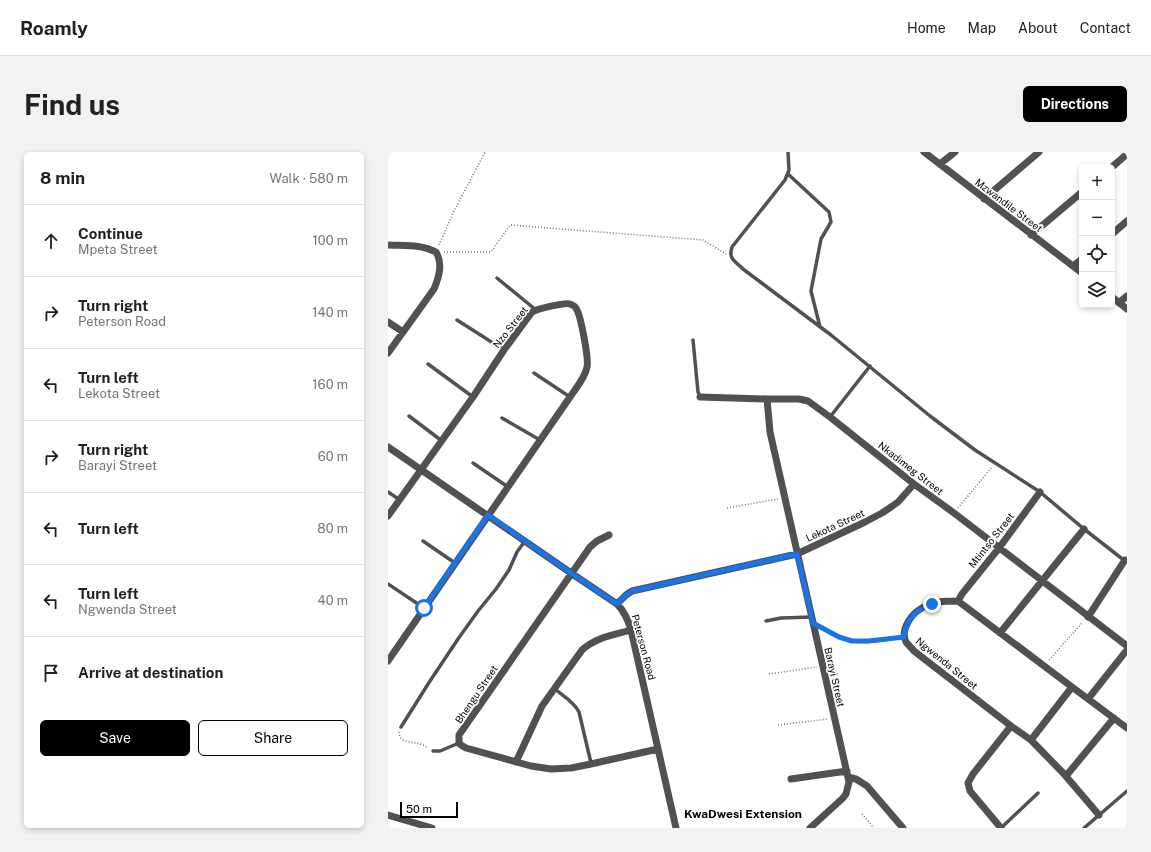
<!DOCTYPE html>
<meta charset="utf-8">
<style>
:root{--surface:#fff;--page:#f2f2f2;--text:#202124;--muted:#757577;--line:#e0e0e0;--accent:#000}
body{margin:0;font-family:"Public Sans",sans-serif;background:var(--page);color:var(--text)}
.controls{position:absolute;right:12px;top:12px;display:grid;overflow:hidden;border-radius:6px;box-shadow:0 2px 6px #0003}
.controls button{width:36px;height:36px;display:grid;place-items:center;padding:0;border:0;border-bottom:1px solid var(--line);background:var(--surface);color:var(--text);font:20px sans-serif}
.scale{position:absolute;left:12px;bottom:10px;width:58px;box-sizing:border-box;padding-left:4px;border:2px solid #000;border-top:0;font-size:11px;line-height:14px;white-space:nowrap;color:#000;-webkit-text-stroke:3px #fff;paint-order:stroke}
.stop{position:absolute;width:12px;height:12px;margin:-9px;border:3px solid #1a73e8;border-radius:50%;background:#fff}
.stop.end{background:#1a73e8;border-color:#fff;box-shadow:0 1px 4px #0008}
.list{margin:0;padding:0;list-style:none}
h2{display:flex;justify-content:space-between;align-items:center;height:52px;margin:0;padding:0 16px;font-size:17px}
h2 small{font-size:13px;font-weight:400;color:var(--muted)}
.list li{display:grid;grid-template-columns:26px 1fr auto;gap:12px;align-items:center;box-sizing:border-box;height:72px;padding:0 16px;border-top:1px solid var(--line)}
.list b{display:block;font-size:15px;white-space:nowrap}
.list p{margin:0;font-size:13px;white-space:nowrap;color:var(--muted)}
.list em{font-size:13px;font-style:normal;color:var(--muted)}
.actions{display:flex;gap:8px;padding:12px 16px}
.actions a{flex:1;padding:9px 0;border:1px solid var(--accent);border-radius:6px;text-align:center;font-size:14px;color:var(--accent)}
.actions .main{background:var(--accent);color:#fff}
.icon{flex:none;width:22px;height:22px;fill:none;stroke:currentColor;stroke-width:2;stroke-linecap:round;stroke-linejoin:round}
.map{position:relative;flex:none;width:739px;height:676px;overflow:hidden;border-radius:6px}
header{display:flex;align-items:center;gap:24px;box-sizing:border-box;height:56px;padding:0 20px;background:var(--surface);border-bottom:1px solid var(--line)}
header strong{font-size:19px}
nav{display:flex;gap:22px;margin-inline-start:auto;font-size:14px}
.intro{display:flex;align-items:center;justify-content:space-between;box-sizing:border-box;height:96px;padding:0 24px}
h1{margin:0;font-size:28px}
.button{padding:10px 18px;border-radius:6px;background:var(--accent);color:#fff;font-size:14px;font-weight:700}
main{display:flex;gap:24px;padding:0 24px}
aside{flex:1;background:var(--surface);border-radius:6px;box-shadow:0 2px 6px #0003}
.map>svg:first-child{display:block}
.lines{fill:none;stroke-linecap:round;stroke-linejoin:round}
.path{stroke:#737373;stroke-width:1.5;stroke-dasharray:1 2;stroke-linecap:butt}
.lane{stroke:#515151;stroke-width:3.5}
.street{stroke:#515151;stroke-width:7}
.route{stroke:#1a73e8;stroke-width:5}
.labels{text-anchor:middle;stroke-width:3.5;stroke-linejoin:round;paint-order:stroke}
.street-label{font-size:10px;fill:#000;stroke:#fff}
.quarter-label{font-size:12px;font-weight:bold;fill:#000;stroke:#fff}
</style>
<header>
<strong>Roamly</strong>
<nav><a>Home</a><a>Map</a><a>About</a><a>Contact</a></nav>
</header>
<div class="intro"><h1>Find us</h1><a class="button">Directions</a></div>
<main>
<aside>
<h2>8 min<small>Walk · 580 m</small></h2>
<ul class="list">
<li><svg class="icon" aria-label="ahead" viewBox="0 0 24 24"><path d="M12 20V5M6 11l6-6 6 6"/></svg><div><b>Continue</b><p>Mpeta Street</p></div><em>100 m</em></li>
<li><svg class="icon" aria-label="right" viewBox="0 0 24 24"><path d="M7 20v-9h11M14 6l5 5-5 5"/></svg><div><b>Turn right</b><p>Peterson Road</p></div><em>140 m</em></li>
<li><svg class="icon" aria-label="left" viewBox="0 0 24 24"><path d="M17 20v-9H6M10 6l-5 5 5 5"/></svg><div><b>Turn left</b><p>Lekota Street</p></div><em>160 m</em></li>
<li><svg class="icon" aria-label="right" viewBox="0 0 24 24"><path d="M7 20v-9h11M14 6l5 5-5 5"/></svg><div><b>Turn right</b><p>Barayi Street</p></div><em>60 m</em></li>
<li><svg class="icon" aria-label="left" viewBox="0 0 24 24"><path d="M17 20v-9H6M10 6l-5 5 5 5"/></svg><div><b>Turn left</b></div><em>80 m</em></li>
<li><svg class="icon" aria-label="left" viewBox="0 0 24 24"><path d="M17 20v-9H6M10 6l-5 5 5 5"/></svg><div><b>Turn left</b><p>Ngwenda Street</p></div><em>40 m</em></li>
<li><svg class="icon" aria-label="arrive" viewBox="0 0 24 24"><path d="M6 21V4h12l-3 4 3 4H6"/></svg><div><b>Arrive at destination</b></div></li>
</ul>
<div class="actions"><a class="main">Save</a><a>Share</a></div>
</aside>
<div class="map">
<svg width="739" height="676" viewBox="0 0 739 676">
<rect width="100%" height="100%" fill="#fff"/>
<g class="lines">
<path class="path" d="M51 93 66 59 97 0
M56 100H103L122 73 315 88 338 102
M339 356 390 347
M570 356 604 315
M661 508 694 471
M381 522 429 515
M390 573 440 567
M11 580C11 583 12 586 15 588 24 592 31 589 40 596
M474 662 486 676"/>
<path class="lane" d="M400 0 401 18 397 28 344 95C340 107 347 109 355 117L443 183 542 264 587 298 652 340 696 377 737 409
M400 22 441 60 443 70 433 87 423 139 432 175
M109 126 148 158
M69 168 116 198
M305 188 310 240 312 244
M40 212 85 245
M146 221 182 245
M21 264 54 289
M442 265 482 214
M114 266 152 288
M85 311 120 335
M0 340 12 348
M35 389 67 411
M0 432 36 456
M378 469 393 466 424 465
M426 471C436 477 446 484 457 487 474 493 499 487 516 485
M167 537C175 544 186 550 191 560L203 611
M13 575 42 529 70 487 90 459 108 437 121 418 129 400 137 389
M45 599H52L71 591
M613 676 650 641
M696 676 739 639"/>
<path class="street" d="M536 0 694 121
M552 12 567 0
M724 15 739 2
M596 47 651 0
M724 82 739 69
M643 83 694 40
M0 93C16 94 33 92 48 100 55 112 51 125 46 137L0 201
M685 114 694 107
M724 145 739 157
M731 151 739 144
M0 170 15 180
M312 245 379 247H411L420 249 442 265 526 332 566 361 739 494
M379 247 382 280 461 630 458 642 455 646 422 676
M0 295 183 421 229 452C237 460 240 468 243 478L288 676
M0 364 85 245 116 198 144 160C149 157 177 150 182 152 185 153 188 155 189 158 193 166 201 207 199 215 197 226 188 236 182 245L0 509
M221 383 209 389 202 395 71 583V591L73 593 78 596 143 614 163 617 183 616 203 612 270 597
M570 449 574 442 611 396 652 340
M229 452 238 443 244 439 409 402 477 370 494 361 503 355 510 350 526 332
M700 465 737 408
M612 481 696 377
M700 547 739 498
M643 588 684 535
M128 610 154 554 194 498C208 485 226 483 243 478
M678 624 726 566
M460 625 468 627 479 634 515 676
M403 627 459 619
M0 663 44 676
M711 663 676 622 643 588 623 574 526 499C524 496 520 493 518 490 512 478 523 462 534 456 544 449 558 449 570 449L684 535 739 576
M613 676 582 639 580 631 585 622 623 574"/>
</g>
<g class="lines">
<path class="route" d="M36 456 100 363 183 421 229 452 238 443 244 439 409 402 425 471 451 485 464 489H481L516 485C518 467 528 458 544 452"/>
</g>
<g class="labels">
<g class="street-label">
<text transform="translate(621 53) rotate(37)" y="4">Mzwandile Street</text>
<text transform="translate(122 175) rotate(-52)" y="4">Nzo Street</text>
<text transform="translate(523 316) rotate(38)" y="4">Nkadimeg Street</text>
<text transform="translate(447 373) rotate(-25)" y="4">Lekota Street</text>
<text transform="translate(603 388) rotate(-52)" y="4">Mtintso Street</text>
<text transform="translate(256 495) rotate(75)" y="4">Peterson Road</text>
<text transform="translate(559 511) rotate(39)" y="4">Ngwenda Street</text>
<text transform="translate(447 525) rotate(77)" y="4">Barayi Street</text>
<text transform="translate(88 542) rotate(-56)" y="4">Bhengu Street</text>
</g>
<g class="quarter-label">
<text x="355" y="666">KwaDwesi Extension</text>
</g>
</g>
</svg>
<div class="controls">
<button>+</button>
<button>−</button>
<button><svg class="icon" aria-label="locate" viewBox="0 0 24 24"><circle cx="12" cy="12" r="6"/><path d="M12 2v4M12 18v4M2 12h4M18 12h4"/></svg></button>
<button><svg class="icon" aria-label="layers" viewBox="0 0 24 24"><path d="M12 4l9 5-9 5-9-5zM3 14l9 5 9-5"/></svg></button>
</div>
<div class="scale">50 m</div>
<div class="stop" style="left:36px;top:456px"></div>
<div class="stop end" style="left:544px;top:452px"></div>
</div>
</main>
